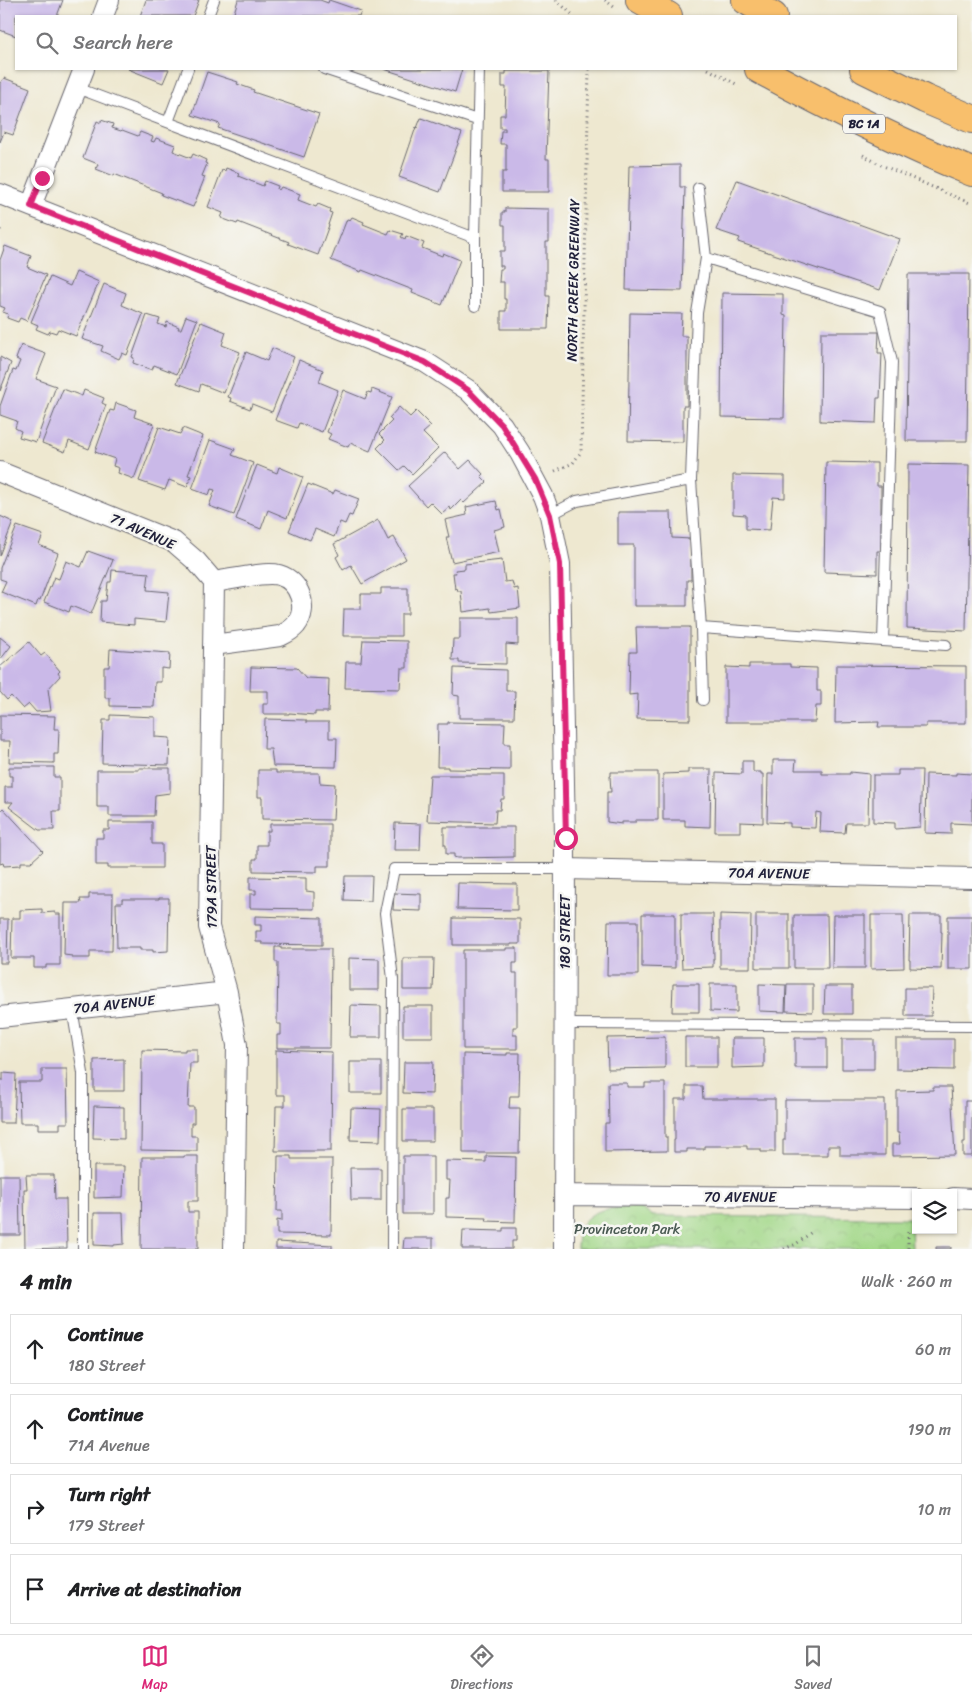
<!DOCTYPE html>
<meta charset="utf-8">
<style>
:root{--surface:#fff;--page:#f2f2f2;--text:#202124;--muted:#757577;--line:#e0e0e0;--accent:#db2777}
body{margin:0;font-family:Sriracha,sans-serif;background:var(--page);color:var(--text)}
.controls{position:absolute;right:15px;bottom:15px;display:grid;overflow:hidden;border-radius:0px;box-shadow:0 1px 4px #0004}
.controls button{width:45px;height:45px;display:grid;place-items:center;padding:0;border:0;border-bottom:1px solid var(--line);background:var(--surface);color:var(--text);font:25px sans-serif}
.stop{position:absolute;width:15px;height:15px;margin:-11px;border:4px solid #db2777;border-radius:50%;background:#fff}
.stop.end{background:#db2777;border-color:#fff;box-shadow:0 1px 5px #0008}
.list{margin:0;padding:0;list-style:none}
h2{display:flex;justify-content:space-between;align-items:center;height:65px;margin:0;padding:0 20px;font-size:21px}
h2 small{font-size:16px;font-weight:400;color:var(--muted)}
.list li{display:grid;grid-template-columns:32px 1fr auto;gap:15px;align-items:center;box-sizing:border-box;height:70px;margin:0 10px 10px;padding:0 10px;border:1px solid var(--line);border-radius:0px}
.list b{display:block;font-size:19px;white-space:nowrap}
.list p{margin:0;font-size:16px;white-space:nowrap;color:var(--muted)}
.list em{font-size:16px;font-style:normal;color:var(--muted)}
.icon{flex:none;width:28px;height:28px;fill:none;stroke:currentColor;stroke-width:2;stroke-linecap:round;stroke-linejoin:round}
.map{position:relative;flex:none;width:972px;height:1249px;overflow:hidden}
.search{position:absolute;background:var(--surface);box-shadow:0 1px 4px #0004;left:15px;right:15px;top:15px;height:55px;display:flex;align-items:center;gap:12px;box-sizing:border-box;padding:0 18px;border-radius:0px;color:var(--muted);font-size:19px}
.sheet{height:385px;background:var(--surface)}
nav{display:flex;justify-content:space-around;align-items:center;box-sizing:border-box;height:70px;border-top:1px solid var(--line);background:var(--surface);font-size:14px;color:var(--muted)}
nav a{display:grid;justify-items:center;gap:2px}
nav .on{color:var(--accent)}
.map>svg:first-child{display:block}
.park{fill:url(#park-crowns);stroke:#627d62}
.building{fill:#cab9e8}
.lines{fill:none;stroke-linecap:round;stroke-linejoin:round}
.lane-casing{stroke:#69676f;stroke-width:12}
.street-casing{stroke:#69676f;stroke-width:22}
.primary-casing{stroke:#69676f;stroke-width:30}
.path{stroke:#69676f;stroke-width:3;stroke-dasharray:1 4;stroke-linecap:butt}
.lane{stroke:#fff;stroke-width:10}
.street{stroke:#fff;stroke-width:20}
.primary{stroke:#f8bf6c;stroke-width:28}
.route{stroke:#db2777;stroke-width:6}
.labels{text-anchor:middle;stroke-width:5;stroke-linejoin:round;paint-order:stroke}
.shield{fill:#f6f6f2;stroke:#626272;stroke-width:1}
.shield-label{font-size:12px;font-weight:bold;fill:#22223b}
.street-label{font-size:14px;fill:#22223b;stroke:#f6f6f2}
.park-label{font-size:14px;fill:#495952;stroke:#f6f6f2}
</style>
<div class="map">
<svg width="972" height="1249" viewBox="0 0 972 1249">
<defs>
<pattern id="park-crowns" width="20" height="18" patternUnits="userSpaceOnUse" patternTransform="scale(1.25)"><rect width="20" height="18" fill="#a3d889"/><path d="M2 6a3 3 0 1 1 6 0M12 15a3 3 0 1 1 6 0" fill="none" stroke="#8cb977"/></pattern>
</defs>
<rect width="100%" height="100%" fill="#f6f6f2"/>
<filter id="ink" filterUnits="userSpaceOnUse"><feTurbulence type="fractalNoise" baseFrequency=".02" numOctaves="2"/><feDisplacementMap in="SourceGraphic" scale="10" xChannelSelector="R" yChannelSelector="G"/><feConvolveMatrix kernelMatrix="1 2 1 2 8 2 1 2 1" color-interpolation-filters="sRGB"/></filter>
<filter id="wash" filterUnits="userSpaceOnUse"><feTurbulence type="fractalNoise" baseFrequency=".0096" numOctaves="4" result="noise"/><feDisplacementMap in="SourceGraphic" scale="20" xChannelSelector="R" yChannelSelector="G"/><feGaussianBlur stdDeviation="1.12" result="paint"/><feColorMatrix in="noise" values="0 0 0 0 0 0 0 0 0 0 0 0 0 0 0 0 0 1.4 0 .05"/><feComposite in="paint" operator="in"/></filter>
<g filter="url(#wash)">
<rect width="100%" height="100%" fill="#eee8d0"/>
<path class="park" d="M639 1207 652 1216 911 1218 912 1248 911 1249H577C577 1207 606 1208 639 1207Z"/>
<g id="blocks">
<path class="building" d="M0 0H63L57 16H16V36L0 30Z
M146 0H199L193 16H140Z
M238 0H320L328 3 329 0 361 11 359 16H233Z
M128 69H169L163 83Z
M384 69H462L455 92Z
M506 71H549L546 159H549V192H502V172H506V144H500L501 131H505V128H500V115H505L506 87H502V74H506Z
M207 72 238 82 237 84 254 90 253 92 319 114 304 157 218 128 220 124 192 115Z
M4 78 30 88 13 135 4 132 0 142V83Z
M421 118 462 133 440 192 399 177 416 127 417 128Z
M101 120 113 124 112 128 121 131 122 130 138 136 140 132 153 137 151 141 154 142 156 138 175 145 173 151 191 158 193 154 206 160 205 163 207 164 202 176 205 177 193 207 161 195 162 193 114 174V176L96 169 98 164 83 158 97 121 101 123Z
M680 165V187H685L682 291 626 290 629 166Z
M226 168 239 173 238 176 263 186 265 181 278 186 277 189 279 190 281 187 300 194 298 200 316 207 318 204 330 209 329 212 332 213 328 225H329L318 255 288 244 289 242 238 222 237 224 221 218 223 213 208 207 222 170 225 171Z
M737 180 900 239 880 290 738 242 740 238 716 230Z
M505 208 549 209V242H546V296H549L548 329H501V311H506V299H504V282H499L500 269H503V266H500V251H505V225H502V212H505Z
M352 217 364 222 363 224 388 234 390 230 403 234 401 237 405 239 406 236 424 243 422 248 442 256 443 253 460 260 442 305 412 293 413 290 362 270 361 272 331 260 347 219 350 220Z
M5 246 31 256 27 267 46 275 27 321 20 318 18 322 7 318 8 314 3 312 5 308 0 306V260Z
M76 272 99 282 76 336 58 329 56 333 50 331 48 334 36 329 38 325 31 322 50 277 70 286Z
M908 274H969L967 441H906Z
M104 284 126 293 122 305 143 314 127 355 122 353 119 359 101 351 103 346 82 339Z
M722 293 783 294V315L786 316 784 418 721 417Z
M630 313 682 314 681 336H687V406H683V442L628 441Z
M147 315 160 319 158 324 166 327 167 322 179 327 178 329H181L186 316 197 320 177 374 154 365 152 370 133 363 134 358 132 357Z
M201 322 226 332 222 345 240 352 224 393 201 384 199 391 177 383Z
M821 332H879L878 353H882L880 398H877L876 423 820 421Z
M21 345 46 354 36 379 56 386 36 442 19 437 21 431 15 428 17 421 0 415V406L13 370 16 371 20 361 16 359Z
M272 348 294 357 272 412 252 404 250 409 230 401 231 398 228 397 246 352 267 361Z
M0 357 11 363 0 391Z
M299 360 323 370 319 382 338 390 322 432 299 423 297 428 275 420Z
M63 389 82 396 84 390 104 398 102 403 106 405 89 449 69 441 65 452 42 443Z
M372 389 392 397 370 451 350 443 348 447 328 439 331 434 327 432 343 390 365 399 368 392 371 393Z
M116 403 136 410 134 417 154 424 134 479 118 473 119 468 113 466 115 459 95 452 110 410 114 411Z
M399 407 410 417 416 411 431 426 423 433 438 448 412 474 404 466 399 470 377 448 385 440 379 434 392 421 389 418Z
M159 427 180 434 183 428 203 436 188 475 191 476 187 487 169 480 165 490 139 481Z
M210 440 235 449 232 455 253 463 234 515 209 506 215 490 211 489 209 495 192 489Z
M445 452 460 469 470 460 483 474 481 476 487 482 464 503 461 500 451 510 450 507 442 514 430 502 426 506 408 486Z
M826 462 877 463V486H881V551H877V574L824 572Z
M908 464 969 465 966 631 907 628Z
M257 465 277 473 279 467 303 477 287 518 268 510 261 529 236 519Z
M733 475 785 476V498L773 497 770 530 746 529V515L733 514Z
M308 484 333 494 335 490 359 499 352 516 349 515 345 524 340 522 334 537 315 529 310 540 289 531Z
M496 501 498 510 501 509 505 527 494 530 499 552 452 562 446 537H449L445 520 467 515 466 507Z
M618 512H671L672 538 691 539V580H687V606H634V545H618Z
M0 516 13 522 0 556Z
M378 520 388 540 394 537 406 559 362 584 351 565 343 570 336 557 339 555 334 544Z
M17 526 43 535 39 545 58 553 40 601 38 600 36 606 1 592 6 581 0 579V568Z
M88 551 113 560 91 614 71 606 69 612 44 602 54 577 59 579 66 561 81 567Z
M502 560 505 582 512 581 514 589 518 588 520 608 491 612 490 608 463 612 461 591H458L457 588 455 589 453 573H456L455 570 465 569V564Z
M112 570 149 573 147 590 169 592 166 622 134 619V625L100 622 101 601H106L108 582H111Z
M381 588H408V614H401V636H343L344 609H361V594H381Z
M460 618H518V645L506 644V664L459 663V660H452L453 639H460Z
M636 627H690V720L637 719 638 694 629 695 630 652H637Z
M0 637 11 646 0 660Z
M363 640 407 641V668H401L400 689 345 688 346 662H361Z
M29 642 41 656 45 653 60 671 58 673 60 676 48 689 51 711 36 712 29 704 23 709 11 696 7 700 0 692V667Z
M110 649 170 653 169 669 161 668V682H155L154 707 110 706V698H105V689L104 688V667H109Z
M749 664H790V667L817 668V691H821V706H816L815 722H726V667L749 668Z
M836 665 966 666V723H926V727H878L879 722 835 723Z
M251 667 297 668 306 678 329 679 328 712H315V715L289 713V714H263V704H268V691H250Z
M454 668 506 670V691H515L514 718H459V696L453 695Z
M0 715 55 716 54 729H59L58 754H54V763L9 762 10 741H0Z
M110 715 155 717V737L170 738 169 765 102 763 103 720H110Z
M265 719 306 720V722H329V738H337L336 767 273 766 271 749H264Z
M448 722 505 723 504 744H510V770L448 769V767H437L438 724H448Z
M773 760H796L795 770H822V774H850V772L869 774 868 823H846L845 833 820 832 821 813 816 812 815 828 790 827V823L767 822 768 774H773Z
M742 761H753V772H761V774H763V823L740 822V832H715L716 773 742 774Z
M9 767H54V777H60V811H53L54 830H39L9 807 13 802H5V787H12V776H9Z
M139 768H170V793L155 795 154 816H109V807H97V770H139Z
M688 769H711L710 827 685 826V820H663V774L688 773Z
M258 770H276V773H319L320 783 335 784 333 820 262 819V797H258Z
M898 770H922L920 827 895 829V823L873 822V775H898Z
M611 772H658V820H636V822H622V824L607 822V792H611L610 776H611Z
M956 773 972 774V824L951 823V834L925 833 926 774 956 775Z
M430 775H504V799H501L500 810H496L495 823 427 821Z
M3 808 43 851 31 862H21V865L4 866 3 863 0 864V811Z
M109 822H152V844H162V868H108V865H96V838H103V830H109Z
M395 823 421 824 420 850H394Z
M270 824H330V866H317V872L253 871V859H257V845H267V831H270Z
M444 827H514V857L457 858 454 857V854H446V845H444Z
M345 876H372L371 901 344 900Z
M250 877 306 878V891L314 892V909L250 908V894H256V890H250Z
M458 883 517 884V910L457 909Z
M394 893 421 894V911L393 910Z
M89 894H113L112 951H90V958H72V956L64 955 65 903H81L80 899H89Z
M159 898H169L168 951 153 952V950H140V948H117L116 903H122V899H159Z
M42 909V913L55 912V914H60V965H46V968H34V958H11L12 918H20V910Z
M642 914H675V968L642 967Z
M681 914H713L714 959H713V967L682 968 680 931H681Z
M720 914 751 915 750 968H720Z
M756 914H789V968H756Z
M794 915H827L828 968H794Z
M833 915H865V968H832Z
M871 915H903L904 968 871 969Z
M910 915H941V932H942L941 969 910 968V960H909Z
M255 916 322 918V945L262 944V942H256V931H261V925H255Z
M948 916H972V969H948Z
M453 918 520 919V944H511V945H453Z
M0 919H8L7 963H0Z
M608 921H638V975H607Z
M275 947H281V949H331L330 1048H277V1035H281V1024H277L278 962H275Z
M506 948H517V963H513V973H517V1027H513V1035H517V1049H463V950H506Z
M349 958 379 959V990H349Z
M403 958H434L433 990H403Z
M673 984H699V1012H672Z
M710 984H737V1012L710 1011Z
M759 984 786 985 785 1012 759 1011Z
M787 984H813V1012L786 1011Z
M825 986H852V1014H824Z
M905 988H932L931 1016H905Z
M351 1005 381 1006V1037H350Z
M403 1006H433V1037H403Z
M665 1037V1068L608 1069 607 1038Z
M685 1037H717V1067H685Z
M732 1038H764V1067L732 1068Z
M795 1038H827V1068H795Z
M842 1039H874V1069H842Z
M896 1039H954V1070L896 1069Z
M185 1049H197V1063H190L188 1107H194V1123H191V1136H197V1151L141 1150 142 1050 185 1051Z
M276 1050 332 1052 331 1151H275L276 1106H285V1095H276Z
M507 1053H520L519 1096H510L509 1108H520L519 1153H463V1054L507 1055Z
M124 1059V1091H94V1060Z
M350 1062H381V1093H350Z
M404 1062H433L432 1094 403 1093Z
M42 1069H67L68 1123H60V1129H38V1123H20L19 1082H42Z
M3 1073 16 1074 14 1123H0V1080H3Z
M608 1083H627V1087H645V1083H665V1137H667V1151L605 1152V1123H609Z
M686 1086H702L703 1099H775V1152H761V1149H747V1146H704V1149H687V1152H674V1140H675V1099H686Z
M933 1087H951L955 1155 892 1156V1144H900L899 1133H897V1091L933 1090Z
M785 1100H885V1155H840V1146H828V1155H783V1140H785Z
M965 1101H972V1156H963V1142H965Z
M94 1106 124 1107V1139L93 1138Z
M351 1108 381 1109 380 1141 350 1140Z
M403 1109H433V1141H403Z
M184 1156H198V1201H188V1212H198V1249H141L142 1157H184Z
M278 1156H291V1159H332L331 1235 277 1234V1220L282 1221V1211H277Z
M403 1156H433V1214H403Z
M486 1156 516 1157 515 1222 486 1221 487 1218 446 1217V1198H449L450 1180H446V1161L486 1162Z
M94 1166H124L123 1197 94 1198Z
M350 1168H381V1200H351Z
M0 1175H19L20 1235H0Z
M26 1175H54L55 1199H66L67 1248 25 1249 24 1189H27Z
M94 1213H123L124 1244 114 1245V1246L94 1245Z
M503 1228H516V1241H512V1249H462L463 1230 503 1231Z
M404 1238H433V1249H403Z
M276 1242 332 1245V1249H276Z
M936 1247H951V1249H936Z"/>
</g>
</g>
<g filter="url(#ink)">
<use href="#blocks" fill-opacity="0" stroke="#69676f" stroke-width="1"/>
<g class="lines">
<defs>
<path id="lane" d="M208 16 214 0
M324 69 477 120
M77 88 475 238 479 69
M168 122 188 69
M698 188 706 258 697 313 691 480 701 628 703 700
M475 238V306
M706 258 880 311 892 362 883 641 946 645
M550 515 577 501 691 480
M701 628 883 641
M72 1008 83 1073V1249
M565 1024 972 1026
M392 1249 393 979 385 913 394 869H565"/>
<path id="street" d="M103 16 109 0
M0 194 425 362 468 390 502 425 520 453 543 496 550 515 560 564 565 838 564 1249
M31 206 84 69
M0 472 174 542 196 561 214 582
M214 582 209 927 227 992 237 1045 234 1249
M213 645 280 636C286 633 291 631 296 625 309 608 300 581 279 575 265 571 230 580 214 582
M565 869 972 878
M0 1017 227 992
M564 1195 916 1198
M953 1198 972 1199"/>
<path id="primary" d="M640 0 668 16
M746 0 773 16
M759 69C828 107 899 142 972 172
M864 69 925 99 972 119"/>
</defs>
<use href="#lane" class="lane-casing"/>
<use href="#street" class="street-casing"/>
<use href="#primary" class="primary-casing"/>
<path class="path" d="M556 0 574 16
M605 0 614 7
M708 69 736 84
M863 155 879 164 972 204
M0 230 1 227
M555 471 573 463 581 452 589 69
M908 1232V1249
M784 1249 796 1244 813 1231"/>
<use href="#lane" class="lane"/>
<use href="#street" class="street"/>
<use href="#primary" class="primary"/>
</g>
</g>
<g class="lines" filter="url(#ink)">
<path class="route" d="M42 178 31 206 425 362 468 390 502 425 535 479 550 515 560 564 566 838"/>
</g>
<g class="labels">
<rect class="shield" x="843" y="114.5" width="42" height="19" rx="4"/>
<g class="shield-label">
<text x="864" y="128">BC 1A</text>
</g>
<g class="street-label">
<text transform="translate(573 280) rotate(-89)" y="5">NORTH CREEK GREENWAY</text>
<text transform="translate(143 531) rotate(24)" y="5">71 AVENUE</text>
<text transform="translate(769 873) rotate(1)" y="5">70A AVENUE</text>
<text transform="translate(211 887) rotate(-91)" y="5">179A STREET</text>
<text transform="translate(565 932) rotate(-90)" y="5">180 STREET</text>
<text transform="translate(114 1004) rotate(-6)" y="5">70A AVENUE</text>
<text x="740" y="1202">70 AVENUE</text>
</g>
<g class="park-label">
<text x="627" y="1234">Provinceton Park</text>
</g>
</g>
</svg>
<div class="controls">
<button><svg class="icon" aria-label="layers" viewBox="0 0 24 24"><path d="M12 4l9 5-9 5-9-5zM3 14l9 5 9-5"/></svg></button>
</div>
<div class="stop" style="left:566px;top:838px"></div>
<div class="stop end" style="left:42px;top:178px"></div>
<div class="search"><svg class="icon" aria-label="search" viewBox="0 0 24 24"><circle cx="10" cy="10" r="6"/><path d="M15 15l6 6"/></svg>Search here</div>
</div>
<section class="sheet">
<h2>4 min<small>Walk · 260 m</small></h2>
<ul class="list">
<li><svg class="icon" aria-label="ahead" viewBox="0 0 24 24"><path d="M12 20V5M6 11l6-6 6 6"/></svg><div><b>Continue</b><p>180 Street</p></div><em>60 m</em></li>
<li><svg class="icon" aria-label="ahead" viewBox="0 0 24 24"><path d="M12 20V5M6 11l6-6 6 6"/></svg><div><b>Continue</b><p>71A Avenue</p></div><em>190 m</em></li>
<li><svg class="icon" aria-label="right" viewBox="0 0 24 24"><path d="M7 20v-9h11M14 6l5 5-5 5"/></svg><div><b>Turn right</b><p>179 Street</p></div><em>10 m</em></li>
<li><svg class="icon" aria-label="arrive" viewBox="0 0 24 24"><path d="M6 21V4h12l-3 4 3 4H6"/></svg><div><b>Arrive at destination</b></div></li>
</ul>
</section>
<nav>
<a class="on"><svg class="icon" aria-label="map" viewBox="0 0 24 24"><path d="M3 6l6-2 6 2 6-2v14l-6 2-6-2-6 2zM9 4v14M15 6v14"/></svg>Map</a>
<a><svg class="icon" aria-label="directions" viewBox="0 0 24 24"><path d="M12 3l9 9-9 9-9-9zM9 14v-3h6M13 9l2 2-2 2"/></svg>Directions</a>
<a><svg class="icon" aria-label="saved" viewBox="0 0 24 24"><path d="M7 4h10v16l-5-4-5 4z"/></svg>Saved</a>
</nav>
